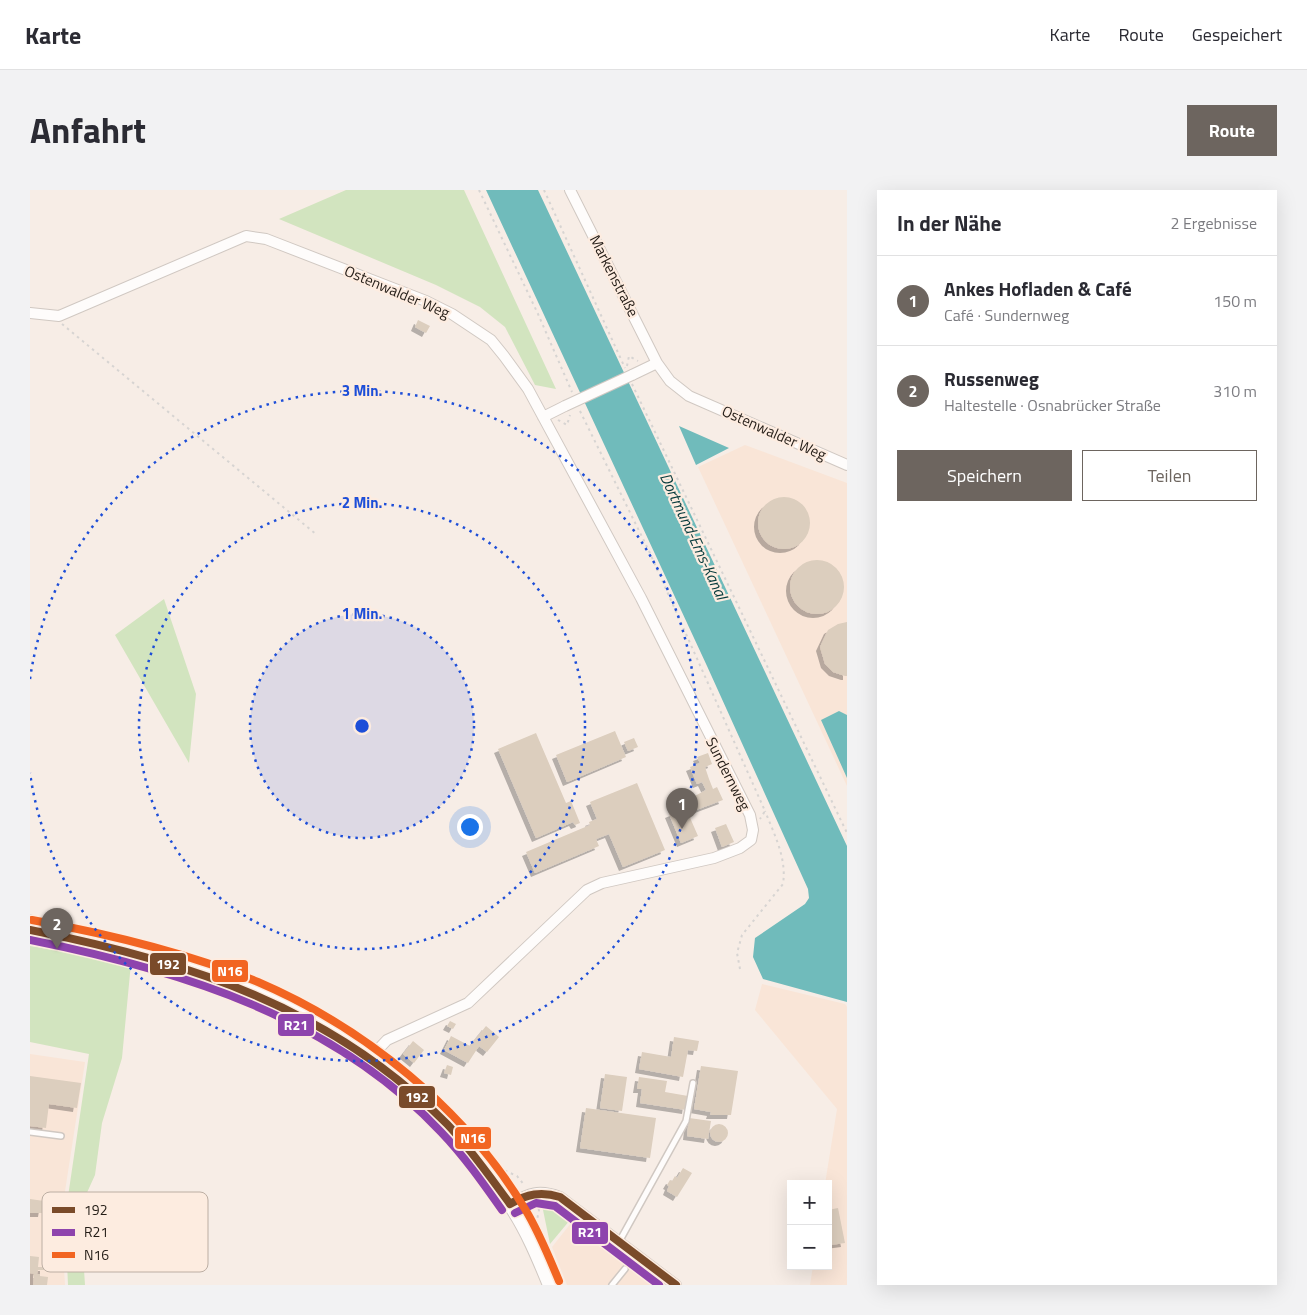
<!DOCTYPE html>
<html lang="de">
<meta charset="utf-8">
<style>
:root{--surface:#fff;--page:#f2f2f3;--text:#2b2b33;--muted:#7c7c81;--line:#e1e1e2;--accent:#6d655f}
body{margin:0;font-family:"Titillium Web",sans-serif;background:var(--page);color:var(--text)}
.controls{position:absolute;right:15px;bottom:15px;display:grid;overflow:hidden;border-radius:0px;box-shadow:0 5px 20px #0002}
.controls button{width:45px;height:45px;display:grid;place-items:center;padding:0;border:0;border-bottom:1px solid var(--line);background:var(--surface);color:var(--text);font:25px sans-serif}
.you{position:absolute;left:439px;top:636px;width:18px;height:18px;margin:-12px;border:4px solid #fff;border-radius:50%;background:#1a73e8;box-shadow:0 0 0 8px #1a73e833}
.badge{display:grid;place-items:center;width:32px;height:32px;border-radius:50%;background:var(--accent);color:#fff;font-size:16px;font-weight:700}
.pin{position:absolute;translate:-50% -41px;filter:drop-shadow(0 1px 2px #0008)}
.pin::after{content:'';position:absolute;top:26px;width:18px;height:15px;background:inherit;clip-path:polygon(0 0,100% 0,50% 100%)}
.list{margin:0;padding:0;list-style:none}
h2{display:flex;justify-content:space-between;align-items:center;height:65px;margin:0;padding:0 20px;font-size:21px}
h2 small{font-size:16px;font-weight:400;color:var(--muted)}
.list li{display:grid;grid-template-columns:32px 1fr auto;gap:15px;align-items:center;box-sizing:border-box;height:90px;padding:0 20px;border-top:1px solid var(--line)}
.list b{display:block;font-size:19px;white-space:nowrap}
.list p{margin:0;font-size:16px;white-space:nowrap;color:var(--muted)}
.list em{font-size:16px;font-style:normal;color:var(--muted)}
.actions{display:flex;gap:10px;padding:15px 20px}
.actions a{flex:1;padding:11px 0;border:1px solid var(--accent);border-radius:0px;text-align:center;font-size:18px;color:var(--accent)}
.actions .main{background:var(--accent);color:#fff}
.map{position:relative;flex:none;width:817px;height:1095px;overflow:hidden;border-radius:0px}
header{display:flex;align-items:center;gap:30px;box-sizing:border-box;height:70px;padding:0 25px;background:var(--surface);border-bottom:1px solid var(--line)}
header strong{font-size:24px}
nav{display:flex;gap:28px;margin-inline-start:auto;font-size:18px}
.intro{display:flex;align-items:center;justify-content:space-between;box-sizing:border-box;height:120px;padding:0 30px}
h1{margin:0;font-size:35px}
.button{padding:12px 22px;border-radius:0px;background:var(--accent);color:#fff;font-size:18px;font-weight:700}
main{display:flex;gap:30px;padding:0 30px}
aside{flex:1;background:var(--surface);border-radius:0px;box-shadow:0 5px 20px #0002}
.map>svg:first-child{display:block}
.built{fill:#f9e5d7}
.green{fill:#d2e4bf}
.water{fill:#70bbbb}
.building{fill:#dccebe;filter:url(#shadow)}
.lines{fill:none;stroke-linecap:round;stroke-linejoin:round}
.service-casing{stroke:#d0c8c2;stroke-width:8}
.minor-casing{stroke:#d0c8c2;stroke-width:12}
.secondary-casing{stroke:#d0c8c2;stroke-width:16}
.path{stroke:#d7d4d2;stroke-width:2;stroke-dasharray:2.5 4;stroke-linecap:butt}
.service{stroke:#fefcfb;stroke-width:5}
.minor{stroke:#fefcfb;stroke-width:10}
.secondary{stroke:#fefcfb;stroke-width:14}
.minor-bridge-casing{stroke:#d0c8c2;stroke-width:12;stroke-linecap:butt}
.minor-bridge{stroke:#fefcfb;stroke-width:10}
.bus-1-casing{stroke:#fdece0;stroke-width:11}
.bus-2-casing{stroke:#fdece0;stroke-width:11}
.bus-3-casing{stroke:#fdece0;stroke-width:11}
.bus-1{stroke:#7a4b2a;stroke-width:8}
.bus-2{stroke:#8e44ad;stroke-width:8}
.bus-3{stroke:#f26522;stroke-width:8}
.ring{fill:none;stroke:#1d4ed8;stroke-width:2.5;stroke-dasharray:2.5 5}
.labels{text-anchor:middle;stroke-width:4.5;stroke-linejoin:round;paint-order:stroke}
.street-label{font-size:15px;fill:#231c16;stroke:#fdece0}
.water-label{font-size:16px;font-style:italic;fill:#083c3d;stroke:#fdece0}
.key{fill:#fdece0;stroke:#bcaea3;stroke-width:1}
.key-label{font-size:14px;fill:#231c16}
.centre{fill:#1d4ed8;stroke:#fdece0;stroke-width:2.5}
.ring-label{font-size:15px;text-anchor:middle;font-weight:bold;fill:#1d4ed8;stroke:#fdece0;stroke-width:4.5;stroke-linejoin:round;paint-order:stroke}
.line-badge{stroke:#fdece0;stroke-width:2}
.badge-label{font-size:14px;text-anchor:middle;font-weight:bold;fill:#fff}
</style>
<header>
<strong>Karte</strong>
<nav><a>Karte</a><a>Route</a><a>Gespeichert</a></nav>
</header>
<div class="intro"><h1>Anfahrt</h1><a class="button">Route</a></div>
<main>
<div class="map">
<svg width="817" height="1095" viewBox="0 0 817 1095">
<defs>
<filter id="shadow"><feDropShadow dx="-4" dy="4" stdDeviation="0" flood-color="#0004"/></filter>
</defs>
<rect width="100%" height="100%" fill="#f7ede6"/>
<path class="built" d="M715 255 817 293V596L668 277Z
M732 794 815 814 817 817V1095H780L783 1076H798V994H795L807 919 725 820Z
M0 864 55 872 31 1027 35 1095H0Z
M545 1028 631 1095H537L522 1057Z"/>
<path class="green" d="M316 0H434L526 199 505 195 475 137 450 117 406 95 249 29Z
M134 409 166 504 159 573 85 445Z
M0 756 30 761H53L101 773 92 868 72 933 65 985 50 1018 55 1095H38L35 1027 59 864 0 852Z
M515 1011 525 1012 545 1024 520 1054 512 1015Z"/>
<path class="water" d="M456 0H508L817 656V812L733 789 723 767 725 748 775 714 779 708 778 699 677 476Z
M649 236 699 258 666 275Z
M809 521 817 525V588L791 530Z"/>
<path class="building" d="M388 130 400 136 396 143 385 137Z
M728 333a26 26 0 1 1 52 0a26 26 0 1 1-52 0Z
M760 397a27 27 0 1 1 54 0a27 27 0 1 1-54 0Z
M817 432V486H815L803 482 795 474 790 457 798 440 808 434Z
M585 541 596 567 537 592 526 565Z
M506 543 536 613 541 611 550 633 545 635 543 632 506 648 468 559Z
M604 548 608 557 598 561 594 552Z
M678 563 682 574 675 577 679 589 683 599 687 597 693 610 658 623 668 646 651 653 639 624 663 614 661 608 676 600 672 592 667 594 660 577 670 573 667 567Z
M607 593 635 660 593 677 579 644 566 649 569 656 505 683 496 662 560 635 559 632 567 629 560 612Z
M696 634 704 652 692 657 685 638Z
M420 831 426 834 423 839 417 836Z
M456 836 469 847 457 862 449 856 438 873 414 860 421 846 440 856Z
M644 847 669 851 667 861 658 860 653 887 609 879 612 862 641 867Z
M383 851 394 860 384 873 373 864Z
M417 875 423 877 421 885 414 883Z
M671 876 708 881 701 925H680L681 922 664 919Z
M575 884 597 887 592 921 570 918Z
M0 886 51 893 47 918 19 914 16 938 0 936Z
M609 887 637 891 635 902 658 906 656 920 610 913 612 899H607Z
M556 918 626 928 620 968 550 958Z
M659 928 681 931 678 949 657 946Z
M680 943a9 9 0 1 1 18 0a9 9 0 1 1-18 0Z
M653 978 662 983 647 1007 637 1001 639 996 637 995 640 990 642 991 645 986 647 988Z
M0 1009 14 1011 12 1023H0Z
M808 1018 815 1053 800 1055 798 1020Z
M0 1066 9 1067 8 1077H14V1080H8L7 1084H10V1086L18 1087 17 1095H3L4 1084 0 1083Z"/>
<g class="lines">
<defs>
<path id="service" d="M0 942 31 946
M589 1052 656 931 663 893
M582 1095 595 1079"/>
<path id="minor" d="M540 0 627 173 640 191 659 206 817 275
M0 123 29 126 216 46 236 49 396 111 422 124 461 150 474 166 498 199 611 408 720 625 723 640 721 650 710 658 684 668 572 693 557 700 438 813 357 850 340 868
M602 185 627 173
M513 227 535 216
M480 1014C499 1003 509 999 530 1007L646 1095"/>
<path id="secondary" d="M0 740C75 753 155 772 225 802 327 846 420 921 480 1014 497 1039 509 1068 520 1095"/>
</defs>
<use href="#service" class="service-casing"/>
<use href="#minor" class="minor-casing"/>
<use href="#secondary" class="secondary-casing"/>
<path class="path" d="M449 0 508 124 542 202
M514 0 595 178
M32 134 287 345
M597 176 599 166 608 171
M602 194 817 643
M550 221 619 361 735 621 730 629
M528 230 537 235 540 225
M0 725 22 731
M710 779 707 763 712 745 753 694C757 668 744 644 735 621
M469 978 487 986 495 996
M506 1013 509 1020 506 1035"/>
<use href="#service" class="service"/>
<use href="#minor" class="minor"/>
<use href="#secondary" class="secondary"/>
<defs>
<path id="minor-bridge" d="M535 216 602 185"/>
</defs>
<use href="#minor-bridge" class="minor-bridge-casing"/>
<use href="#minor-bridge" class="minor-bridge"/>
<defs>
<path id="bus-1" d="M0 740C157 771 301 817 417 934 440 958 460 987 480 1014
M480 1014C497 1004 511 1001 530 1007L646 1095"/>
<path id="bus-2" d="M0 750C150 780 303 827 411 942 434 966 453 993 472 1020
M485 1023 506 1013 525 1016 629 1095"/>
<path id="bus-3" d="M2 730C79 744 156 762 228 792 335 838 435 919 495 1019 509 1042 519 1067 529 1091"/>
</defs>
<use href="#bus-1" class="bus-1-casing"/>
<use href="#bus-2" class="bus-2-casing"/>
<use href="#bus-3" class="bus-3-casing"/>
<use href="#bus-1" class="bus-1"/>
<use href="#bus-2" class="bus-2"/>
<use href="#bus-3" class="bus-3"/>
</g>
<circle cx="332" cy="536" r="112" fill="#1d4ed8" fill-opacity=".12"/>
<g class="ring">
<circle cx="332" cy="536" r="112"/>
<circle cx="332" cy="536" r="223"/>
<path d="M0 489A335 335 0 1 1 0 583"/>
</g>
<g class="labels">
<g class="street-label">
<text transform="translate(584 86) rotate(63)" y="5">Markenstraße</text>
<text transform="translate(367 102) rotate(23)" y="5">Ostenwalder Weg</text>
<text transform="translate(744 243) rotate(24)" y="5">Ostenwalder Weg</text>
<text transform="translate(698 584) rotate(63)" y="5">Sundernweg</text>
</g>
<g class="water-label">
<text transform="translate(664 346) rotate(65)" y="6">Dortmund-Ems-Kanal</text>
</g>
</g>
<rect x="12" y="1002" width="166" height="80" rx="8" class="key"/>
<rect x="22" y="1017" width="23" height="6" fill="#7a4b2a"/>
<rect x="22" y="1039" width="23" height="7" fill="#8e44ad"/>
<rect x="22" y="1062" width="23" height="6" fill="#f26522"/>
<g class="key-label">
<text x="54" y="1025">192</text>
<text x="54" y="1047">R21</text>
<text x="54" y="1070">N16</text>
</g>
<circle cx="332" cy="536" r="8" class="centre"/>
<g class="ring-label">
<text x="332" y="206">3 Min.</text>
<text x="332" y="318">2 Min.</text>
<text x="332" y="429">1 Min.</text>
</g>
<g class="line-badge">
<rect x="119" y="762" width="38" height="24" rx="5" fill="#7a4b2a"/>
<rect x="181" y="769" width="38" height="24" rx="5" fill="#f26522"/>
<rect x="247" y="823" width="38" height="24" rx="5" fill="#8e44ad"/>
<rect x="368" y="895" width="38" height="24" rx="5" fill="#7a4b2a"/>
<rect x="424" y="936" width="38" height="24" rx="5" fill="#f26522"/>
<rect x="541" y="1031" width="38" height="24" rx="5" fill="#8e44ad"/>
</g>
<g class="badge-label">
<text x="138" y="779">192</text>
<text x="200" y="786">N16</text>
<text x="266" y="840">R21</text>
<text x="387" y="912">192</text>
<text x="443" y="953">N16</text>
<text x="560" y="1047">R21</text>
</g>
</svg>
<div class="controls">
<button>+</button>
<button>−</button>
</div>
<div class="you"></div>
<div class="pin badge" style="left:652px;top:639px">1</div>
<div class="pin badge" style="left:27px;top:759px">2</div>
</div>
<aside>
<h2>In der Nähe<small>2 Ergebnisse</small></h2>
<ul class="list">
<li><span class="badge">1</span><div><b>Ankes Hofladen &amp; Café</b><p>Café · Sundernweg</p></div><em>150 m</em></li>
<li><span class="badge">2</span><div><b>Russenweg</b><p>Haltestelle · Osnabrücker Straße</p></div><em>310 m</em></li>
</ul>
<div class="actions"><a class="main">Speichern</a><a>Teilen</a></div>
</aside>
</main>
